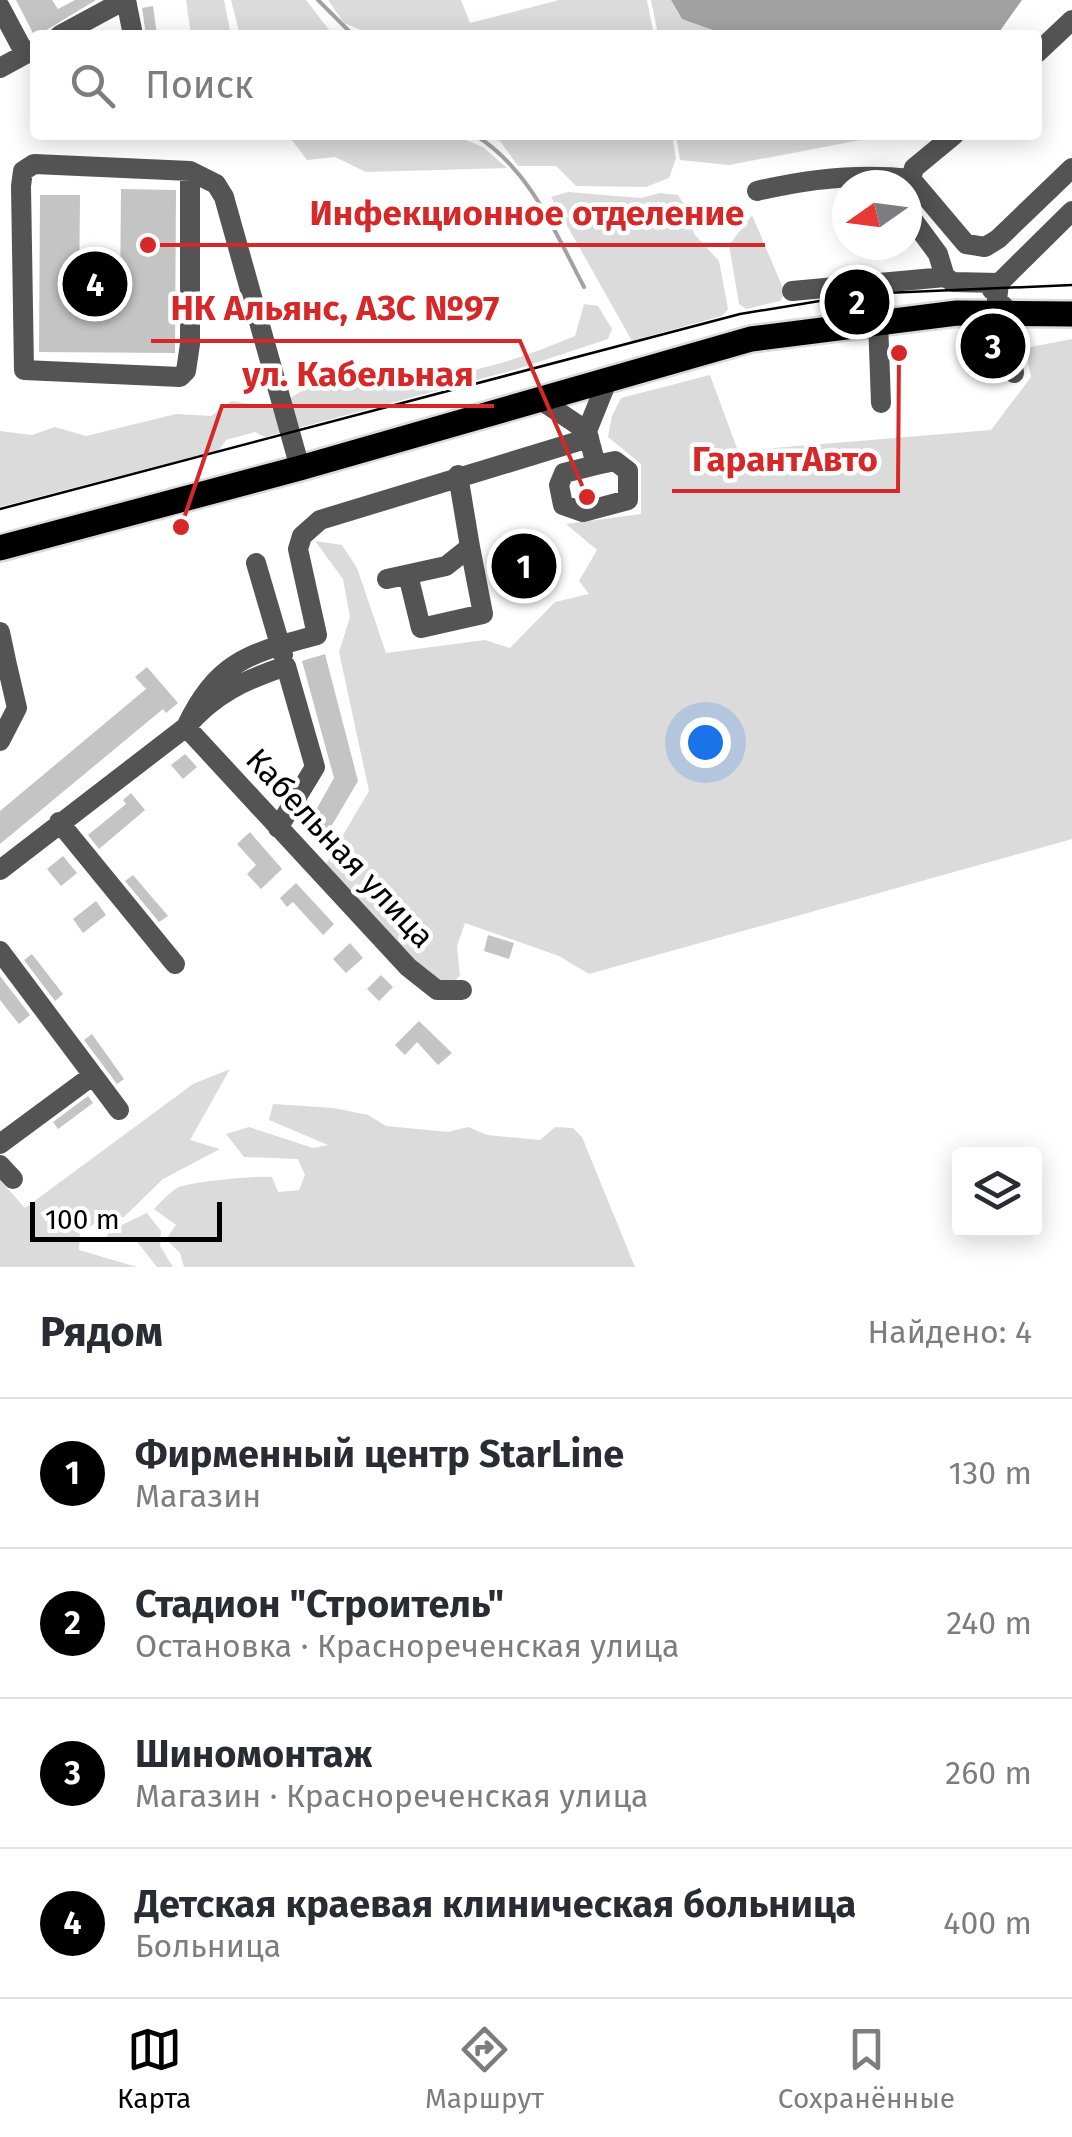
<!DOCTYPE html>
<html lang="ru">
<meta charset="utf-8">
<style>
:root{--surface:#fff;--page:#f7f7f7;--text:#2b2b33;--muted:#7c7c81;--line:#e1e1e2;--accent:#000}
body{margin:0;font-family:"Fira Sans",sans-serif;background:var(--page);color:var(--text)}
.controls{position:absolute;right:30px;bottom:30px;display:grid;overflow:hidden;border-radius:10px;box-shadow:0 5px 25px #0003}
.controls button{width:90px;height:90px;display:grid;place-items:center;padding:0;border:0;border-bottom:2px solid var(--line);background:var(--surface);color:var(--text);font:50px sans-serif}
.compass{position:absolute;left:832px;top:170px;width:90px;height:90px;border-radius:50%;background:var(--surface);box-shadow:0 5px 25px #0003;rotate:256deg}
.scale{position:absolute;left:30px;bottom:25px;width:192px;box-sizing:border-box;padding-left:10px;border:5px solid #000;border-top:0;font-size:28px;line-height:35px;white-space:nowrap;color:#000;-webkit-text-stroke:8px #fff;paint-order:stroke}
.you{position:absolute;left:705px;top:742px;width:35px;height:35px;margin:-25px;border:8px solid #fff;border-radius:50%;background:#1a73e8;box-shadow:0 0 0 15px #1a73e833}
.badge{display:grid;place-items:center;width:65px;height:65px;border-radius:50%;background:var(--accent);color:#fff;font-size:32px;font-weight:700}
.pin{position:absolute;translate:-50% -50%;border:5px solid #fff;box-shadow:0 2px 10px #0006}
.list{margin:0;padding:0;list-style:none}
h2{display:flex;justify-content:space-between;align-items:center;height:130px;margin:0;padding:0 40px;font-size:42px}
h2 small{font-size:32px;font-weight:400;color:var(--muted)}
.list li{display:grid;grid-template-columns:65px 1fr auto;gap:30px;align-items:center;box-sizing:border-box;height:150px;padding:0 40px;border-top:2px solid var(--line)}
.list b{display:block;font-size:38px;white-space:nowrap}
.list p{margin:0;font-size:32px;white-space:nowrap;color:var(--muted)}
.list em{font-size:32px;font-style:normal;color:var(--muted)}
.icon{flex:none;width:55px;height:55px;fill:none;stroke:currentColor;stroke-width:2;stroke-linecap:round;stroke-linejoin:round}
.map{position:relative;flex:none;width:1072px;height:1267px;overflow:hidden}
.search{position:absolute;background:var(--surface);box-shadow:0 5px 25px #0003;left:30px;right:30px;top:30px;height:110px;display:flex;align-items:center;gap:25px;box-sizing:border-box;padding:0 35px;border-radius:10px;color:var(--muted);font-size:38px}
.sheet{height:730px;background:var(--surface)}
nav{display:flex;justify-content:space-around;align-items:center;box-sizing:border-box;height:140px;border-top:2px solid var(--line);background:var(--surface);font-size:28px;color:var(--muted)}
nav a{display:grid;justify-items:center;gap:5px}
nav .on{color:var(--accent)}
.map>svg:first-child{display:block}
.green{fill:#dbdbdb}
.water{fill:#a2a2a2}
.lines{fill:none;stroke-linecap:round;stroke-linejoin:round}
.stream{stroke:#a2a2a2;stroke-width:4}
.building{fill:#c4c4c4}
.major-casing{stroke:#dbdbdb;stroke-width:30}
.minor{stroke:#545454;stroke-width:20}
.major{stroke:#000;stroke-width:25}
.tram{stroke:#000;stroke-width:2.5}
.labels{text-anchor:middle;stroke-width:9;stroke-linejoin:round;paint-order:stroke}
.street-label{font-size:32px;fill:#000;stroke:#fff}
.leader{fill:none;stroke:#d62828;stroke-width:4}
.callout-dot{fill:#d62828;stroke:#fff;stroke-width:4}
.callout-label{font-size:35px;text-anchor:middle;font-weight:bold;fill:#d62828;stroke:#fff;stroke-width:9;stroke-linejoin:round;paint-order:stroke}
</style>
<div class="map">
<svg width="1072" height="1267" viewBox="0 0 1072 1267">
<rect width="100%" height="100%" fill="#fff"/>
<path class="green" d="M186 0H224L231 35H191Z
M231 0H306L333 35H240Z
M328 0H461L470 23 559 0H647L654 35H373L344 23Z
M651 0H671L680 16 727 35H658Z
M288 135H453L483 147 507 168 366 172 335 157 307 160Z
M487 135H672L676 158 669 178 646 187 576 186 556 166H518L500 141Z
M676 135H887L729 165 680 160Z
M568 192 641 198 660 193 678 195 690 214 694 234 719 261 728 309 722 316 632 341 551 197Z
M752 215 785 293 780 301 746 309 739 304 729 245Z
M584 304 598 306 612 329 608 339 514 370 265 437 255 432 226 440 219 450 0 507V431L32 435 55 427 86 436 176 414 211 416 232 401 276 409C336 361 357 378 427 376 475 375 530 355 575 336Z
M1072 339V839L589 974 559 956 465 923 457 946 460 976 450 984 437 983 323 869 369 791 339 652 350 617 343 579 315 541 342 545 357 568 386 653 485 640 510 648 555 602 589 594 579 581 597 550 566 524 641 514V464L608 437 612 416 621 398 710 375 738 451 991 430 1031 377 1025 348Z
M230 1069 190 1140 220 1149 163 1179 124 1217 102 1219 80 1233 79 1250 137 1267H0V1180L25 1208 193 1084Z
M273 1104 334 1108 368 1115 386 1126 448 1132 468 1127 487 1135 540 1140 555 1127 573 1128 582 1137 635 1267H184L180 1253 166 1239 176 1225 154 1209C161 1202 169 1193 177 1188 185 1182 260 1175 272 1177L278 1192 299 1190 305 1175 298 1159 244 1157 226 1134 249 1127 313 1148 328 1145 269 1120Z
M147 1213 161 1231 160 1246 173 1267H157L135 1239 103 1241 111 1230Z"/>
<path class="water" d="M671 0H1022L997 35H727L682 19Z"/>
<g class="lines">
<path class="stream" d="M318 0 353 35
M475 135C530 169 555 232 584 287"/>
</g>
<path class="building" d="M16 0H52L58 9 75 0H96L35 37Z
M153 6 157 35H146L142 8Z
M121 189 176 190 175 353 39 352 40 195H80L79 296H120Z
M500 555 553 564 549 590 495 581Z
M325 654 358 781 322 842 304 831 334 778 302 661Z
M147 667 178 703 166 713 163 709 0 844V811L146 689 135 677Z
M185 754 197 767 183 779 171 765Z
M131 793 145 810 99 849 88 835 126 804 123 800Z
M250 832 282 869 261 889 247 874 256 865 237 844Z
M63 856 77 873 61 886 47 869Z
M133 875 168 916 159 922 125 881Z
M296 883 334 924 323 935 293 902 287 907 280 898Z
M96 901 106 915 83 933 73 919Z
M488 935 514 943 509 959 484 951Z
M350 943 363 958 346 973 333 959Z
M32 954 63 994 55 1001 24 960Z
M381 975 393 987 379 1001 367 989Z
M0 976 30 1015 19 1024 0 1000Z
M419 1021 452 1053 438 1065 417 1042 405 1055 395 1045Z
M92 1034 124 1079 117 1084 84 1040Z
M88 1096 93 1103 58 1129 53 1122Z"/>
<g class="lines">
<defs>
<path id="major" d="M0 548 300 468 751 339 957 313 1072 314"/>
</defs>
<use href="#major" class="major-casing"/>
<path class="minor" d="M126 0 133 35
M0 7 25 54
M60 35 125 0
M1037 53 1072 20
M0 68 33 50
M954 135 914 168 911 179 966 244 985 247 998 239 1072 168
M34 164 190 171V344L186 371 180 377 24 370 21 186 23 171Z
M190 171 216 184 224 197 300 468
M757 191C807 179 860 173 911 179
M907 212 938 254 945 277
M992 290 1072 211
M792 291 945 277 953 282 999 283 997 300 1012 314
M1005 314 1014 373
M878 321 881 403
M539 399 587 431 596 465 564 473 559 485 563 505 583 512 628 500V471L615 461 596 465
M587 431 608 379
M256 563 283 655
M408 575 421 628 483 614 470 547
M387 579 446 566 470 547 458 475
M0 632 7 665
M0 666 7 665 17 708 0 741
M186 727C217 661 250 653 317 635L298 549 302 536 320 520 589 438
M186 727 408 967 437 990H462
M59 822 175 964
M0 870 186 727C215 693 245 680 286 666L315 767 278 828
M0 951 119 1110
M0 1144 92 1076
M0 1165 13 1179"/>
<use href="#major" class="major"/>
<path class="tram" d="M0 509 740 314 862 294 1072 285"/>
</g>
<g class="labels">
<g class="street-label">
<text transform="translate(340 848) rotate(47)" y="11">Кабельная улица</text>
</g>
</g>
<path class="leader" d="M148 245L290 245H765M587 497L520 341H151M181 527L222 406H494M899 353L898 491H672"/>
<g class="callout-dot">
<circle cx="148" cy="245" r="10"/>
<circle cx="587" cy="497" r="10"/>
<circle cx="181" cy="527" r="10"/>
<circle cx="899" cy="353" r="10"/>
</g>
<g class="callout-label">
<text x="527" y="225">Инфекционное отделение</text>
<text x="335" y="320">НК Альянс, АЗС №97</text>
<text x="358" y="386">ул. Кабельная</text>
<text x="785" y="471">ГарантАвто</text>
</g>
</svg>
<div class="controls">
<button><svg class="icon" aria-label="layers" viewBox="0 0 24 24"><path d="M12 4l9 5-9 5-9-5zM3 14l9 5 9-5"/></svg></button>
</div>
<svg class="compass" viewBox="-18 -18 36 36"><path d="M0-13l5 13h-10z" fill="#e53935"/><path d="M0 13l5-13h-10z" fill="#7c7c81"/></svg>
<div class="scale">100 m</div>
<div class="you"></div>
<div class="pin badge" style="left:524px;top:566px">1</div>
<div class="pin badge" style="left:857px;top:302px">2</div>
<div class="pin badge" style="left:993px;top:346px">3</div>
<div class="pin badge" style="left:95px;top:284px">4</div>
<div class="search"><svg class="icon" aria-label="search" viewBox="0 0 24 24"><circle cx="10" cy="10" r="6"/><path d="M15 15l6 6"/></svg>Поиск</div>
</div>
<section class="sheet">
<h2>Рядом<small>Найдено: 4</small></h2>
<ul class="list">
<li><span class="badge">1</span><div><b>Фирменный центр StarLine</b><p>Магазин</p></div><em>130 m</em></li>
<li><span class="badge">2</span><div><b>Стадион &quot;Строитель&quot;</b><p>Остановка · Краснореченская улица</p></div><em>240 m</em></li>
<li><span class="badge">3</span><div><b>Шиномонтаж</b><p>Магазин · Краснореченская улица</p></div><em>260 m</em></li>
<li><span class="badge">4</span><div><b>Детская краевая клиническая больница</b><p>Больница</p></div><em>400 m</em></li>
</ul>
</section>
<nav>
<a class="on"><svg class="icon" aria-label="map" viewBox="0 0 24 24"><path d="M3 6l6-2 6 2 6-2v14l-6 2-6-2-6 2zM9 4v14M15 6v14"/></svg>Карта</a>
<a><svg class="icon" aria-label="directions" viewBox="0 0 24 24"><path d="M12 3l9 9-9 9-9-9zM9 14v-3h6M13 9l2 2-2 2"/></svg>Маршрут</a>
<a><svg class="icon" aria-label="saved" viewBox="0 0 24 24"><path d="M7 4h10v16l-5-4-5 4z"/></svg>Сохранённые</a>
</nav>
